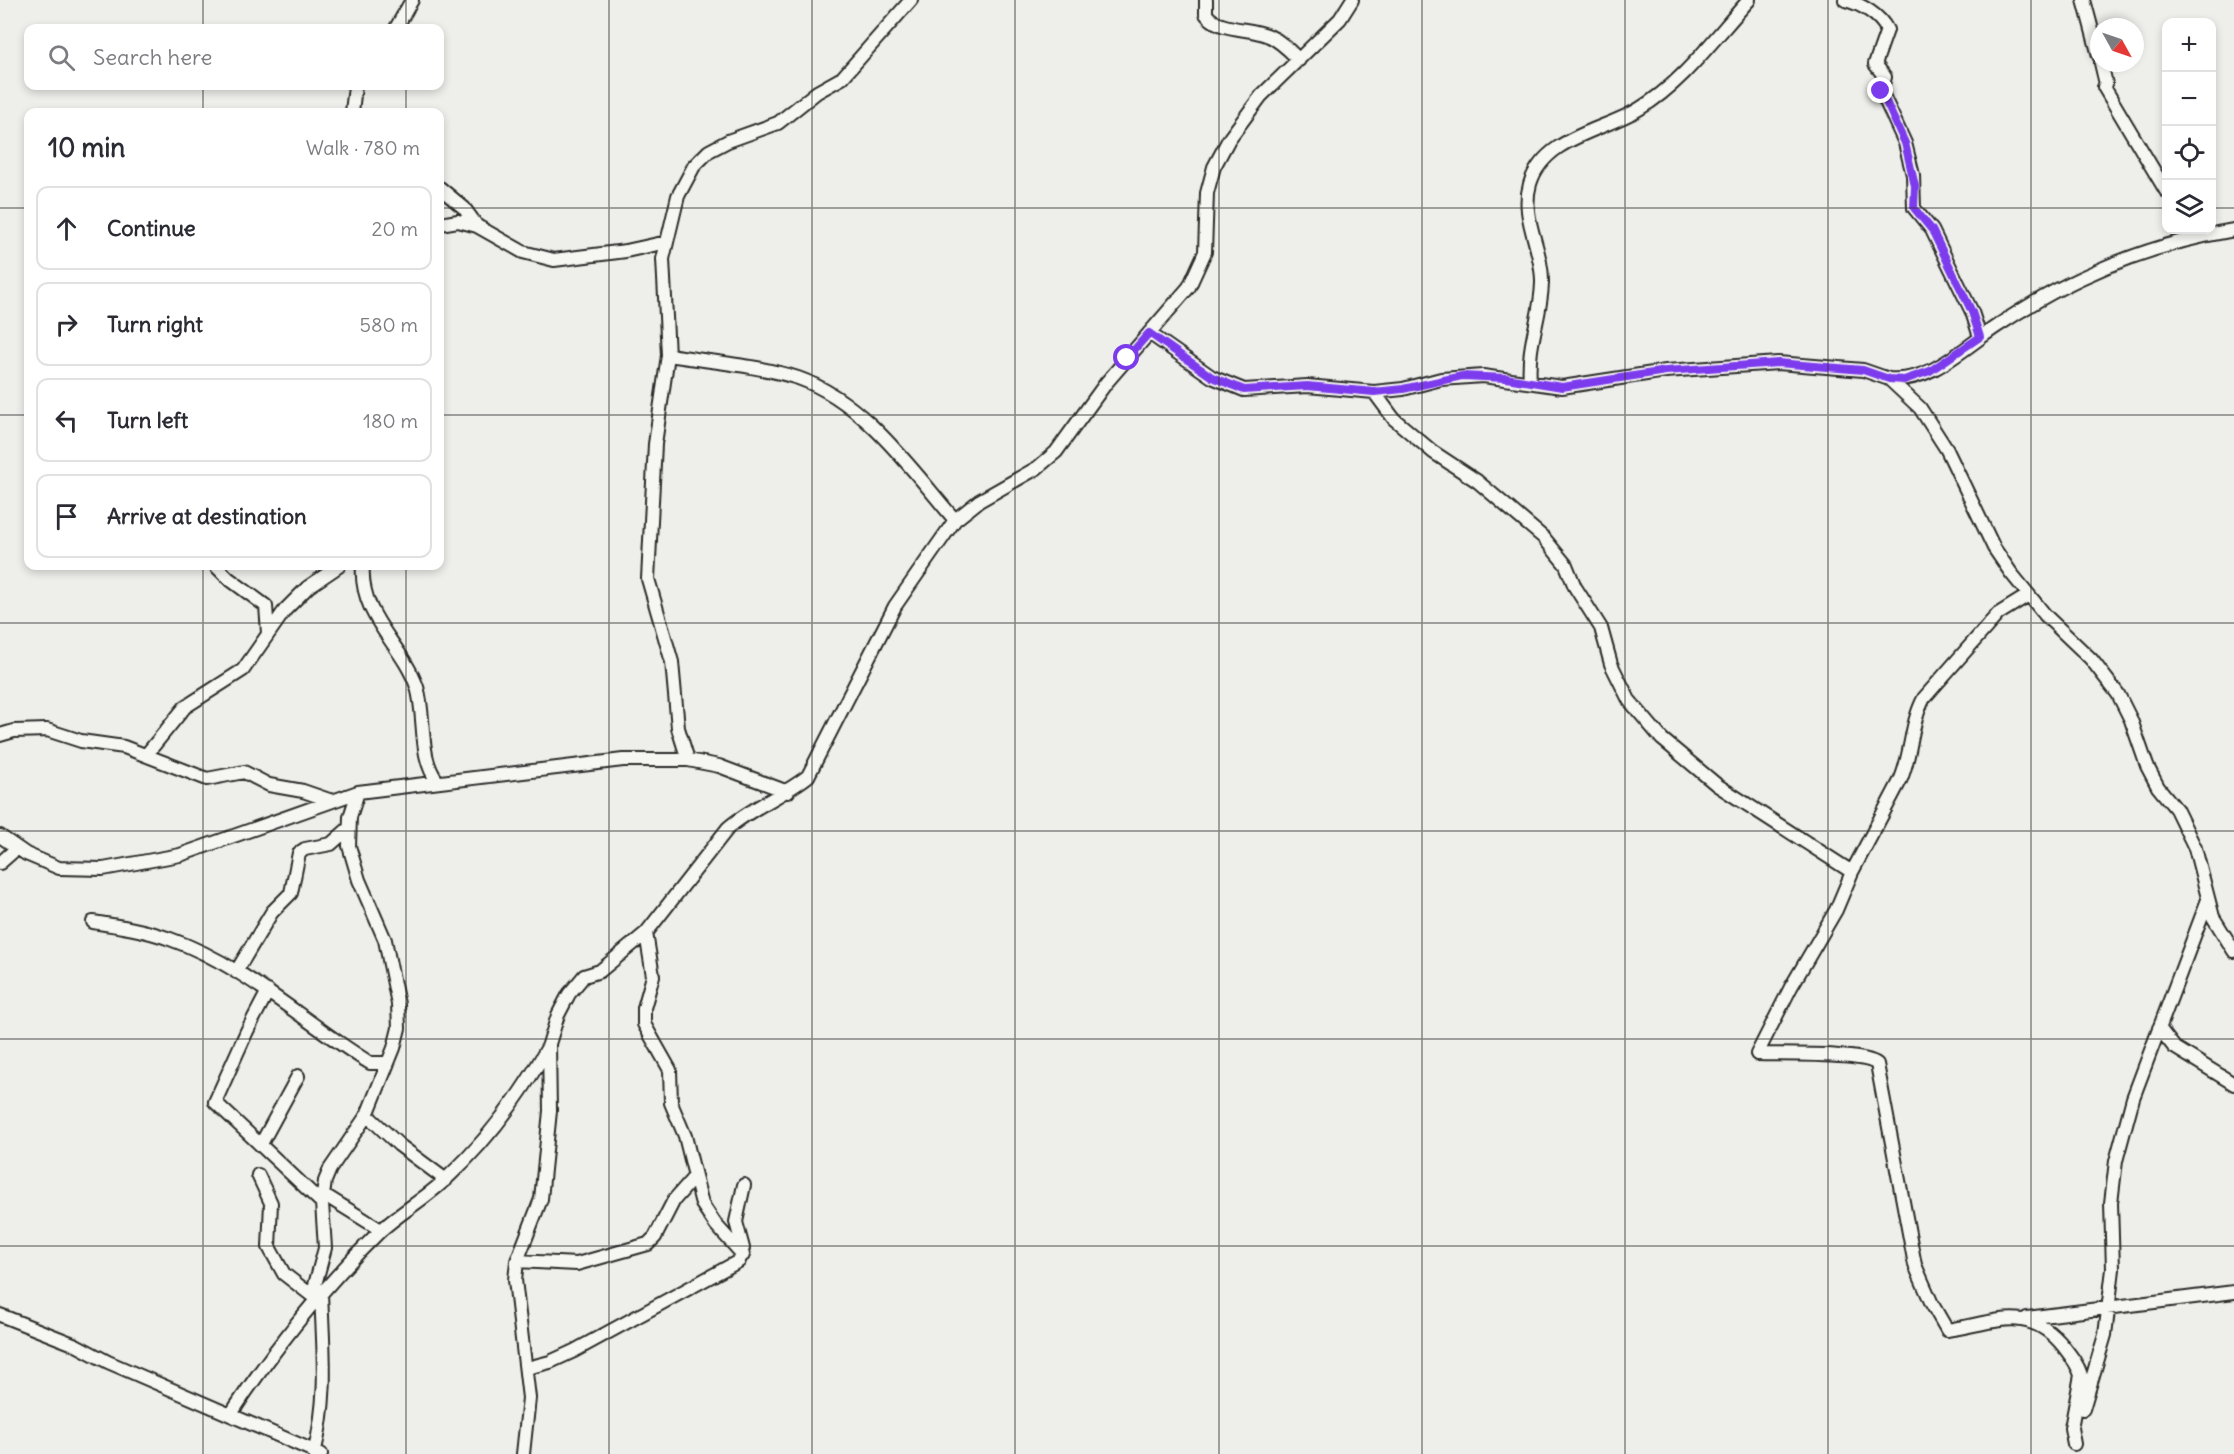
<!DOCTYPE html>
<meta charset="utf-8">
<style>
:root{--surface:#fff;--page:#f7f7f7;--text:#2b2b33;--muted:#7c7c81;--line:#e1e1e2}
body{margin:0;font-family:Delius,sans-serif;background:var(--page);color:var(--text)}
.controls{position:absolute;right:18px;top:18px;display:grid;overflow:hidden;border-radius:12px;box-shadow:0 3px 9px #0003}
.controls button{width:54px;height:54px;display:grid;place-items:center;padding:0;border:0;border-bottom:2px solid var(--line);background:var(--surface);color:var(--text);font:30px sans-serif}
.compass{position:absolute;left:2090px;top:18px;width:54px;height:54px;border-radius:50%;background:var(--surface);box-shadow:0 3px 9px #0003;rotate:130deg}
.stop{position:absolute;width:18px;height:18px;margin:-14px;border:4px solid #7c3aed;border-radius:50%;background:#fff}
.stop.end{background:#7c3aed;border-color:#fff;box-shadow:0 2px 6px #0008}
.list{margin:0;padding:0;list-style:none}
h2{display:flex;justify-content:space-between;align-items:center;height:78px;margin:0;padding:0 24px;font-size:26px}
h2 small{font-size:20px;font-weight:400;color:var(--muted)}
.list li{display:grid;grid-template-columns:39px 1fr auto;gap:18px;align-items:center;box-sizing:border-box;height:84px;margin:0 12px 12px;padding:0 12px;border:2px solid var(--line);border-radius:12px}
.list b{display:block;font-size:22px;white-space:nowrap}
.list em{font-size:20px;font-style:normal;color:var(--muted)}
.icon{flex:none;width:33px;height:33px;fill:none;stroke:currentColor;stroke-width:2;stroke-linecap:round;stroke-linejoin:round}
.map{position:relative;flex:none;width:2234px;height:1454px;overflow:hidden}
.search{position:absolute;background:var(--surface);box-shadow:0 3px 9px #0003;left:24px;top:24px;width:420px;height:66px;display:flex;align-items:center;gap:15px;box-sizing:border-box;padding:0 21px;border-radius:12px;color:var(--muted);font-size:22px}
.panel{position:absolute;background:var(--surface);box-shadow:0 3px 9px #0003;left:24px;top:108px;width:420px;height:462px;border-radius:12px}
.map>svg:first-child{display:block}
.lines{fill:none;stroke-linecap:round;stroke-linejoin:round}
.minor-casing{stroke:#2b2b2b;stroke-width:16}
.minor{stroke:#f6f6f2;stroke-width:12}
.route{stroke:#7c3aed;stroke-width:8}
.grid{fill:none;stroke:#2b2b2b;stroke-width:1.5;stroke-opacity:0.55}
</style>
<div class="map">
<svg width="2234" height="1454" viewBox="0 0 2234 1454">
<rect width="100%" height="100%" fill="#eeeeea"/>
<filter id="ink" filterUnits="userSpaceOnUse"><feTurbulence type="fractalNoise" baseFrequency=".0167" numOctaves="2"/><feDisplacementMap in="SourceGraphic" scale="12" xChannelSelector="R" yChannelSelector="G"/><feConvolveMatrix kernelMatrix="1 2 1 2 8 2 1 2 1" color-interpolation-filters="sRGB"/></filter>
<g filter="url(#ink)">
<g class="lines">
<defs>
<path id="minor" d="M1206 0V14C1219 32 1250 27 1269 36 1281 41 1290 51 1299 60
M1845 0C1861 4 1880 15 1887 30L1875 64 1885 77 1881 91 1905 143 1913 175 1914 208 1932 230 1972 312 1980 337
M2084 0 2099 56
M396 28 412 0
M2101 63 2106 84
M2104 87 2166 191
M352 112 355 86
M440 188 464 208 477 226
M440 224 458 221 477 226 523 252 554 260 626 251 667 242
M1149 333 1212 377 1244 390 1307 386 1374 392 1403 389 1441 379 1483 376 1562 387 1666 371 1778 363 1863 370 1889 379 1920 408 1947 450 1994 548 2011 573 2046 616 2091 659 2118 694 2131 720 2147 766 2158 787 2176 809 2195 848 2213 917 2234 951
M668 355C707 361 761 366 798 378 864 401 911 469 955 520
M1889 379C1930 383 1965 347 1997 326 2024 308 2053 291 2081 278 2130 255 2181 239 2234 230
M1530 382C1527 342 1541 319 1542 283 1543 249 1520 218 1530 184 1544 137 1603 131 1639 109 1684 82 1714 38 1749 0
M1374 392 1394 419 1433 452 1477 481 1544 538 1566 565 1575 587 1601 628 1611 664 1629 700 1662 739 1717 785 1852 872
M216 566 228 578 266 606 268 633
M363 566C359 616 402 644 417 687 426 716 418 758 438 782
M2027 596 1998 614 1924 698C1910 724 1912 755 1900 781L1852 872 1836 910 1791 987 1757 1054C1779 1055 1863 1052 1877 1064L1915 1265 1932 1304 1947 1330C1995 1323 2029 1303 2064 1347 2071 1356 2078 1365 2081 1375L2071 1428 2074 1444
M0 735 14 731 47 730 81 741 124 747 207 779 244 772 269 785 303 791 332 801
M146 755 185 707 243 670 285 610 308 587 339 566
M688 760 678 728 672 662 648 579 655 444 668 355 663 259 678 196 694 166 709 151 728 141 778 123 817 92 842 78 911 0
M0 836 26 854 59 868 103 869 180 855 358 792 623 760H688L719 766 788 792
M0 863 16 849
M93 922C119 926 145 930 170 939 245 965 303 1022 370 1063H388
M646 933 653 976 644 1008V1024L670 1070 671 1103 685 1136 702 1204 716 1225 743 1255
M236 972 272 912 291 893 299 853 305 849 331 844 348 829
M268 991 247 1031 215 1102 322 1203
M2159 1028 2174 1047 2234 1084
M367 1115 399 1145 446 1180
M261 1144 298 1076
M258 1175 271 1203 269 1247 284 1274 315 1298
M323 1194 381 1230
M517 1261 577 1264 648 1244 655 1237 674 1200 695 1176
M312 1296 325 1248 322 1203 325 1181 330 1169 367 1115 394 1048 399 1028 398 1004 385 940 359 880 349 846 350 817 358 792
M0 1315 76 1345 108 1362 321 1454
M2027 1318 2234 1292
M527 1368 550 1362 574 1351 739 1261 743 1248 736 1222 744 1185
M2083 1409 2105 1335 2113 1269 2111 1203 2116 1161 2133 1098 2207 902
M231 1414C275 1347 320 1290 378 1233 399 1213 425 1199 446 1179 487 1141 522 1094 549 1045
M314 1454C329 1395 323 1351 321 1292
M523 1454 529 1398 515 1280 517 1261 541 1199 550 1111 549 1044 558 1015 569 994 584 976 600 971 646 933 728 828C752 807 783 796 808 776L895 606 955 520 979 501 1037 468 1056 452 1106 383 1189 287 1205 252 1207 193 1214 167 1229 139 1261 96 1340 19 1352 0"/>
</defs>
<use href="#minor" class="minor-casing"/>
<use href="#minor" class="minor"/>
</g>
</g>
<g class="lines" filter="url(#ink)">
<path class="route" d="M1127 358 1149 333 1212 377 1244 390 1307 386 1374 392 1403 389 1462 376 1506 378 1562 387 1666 371 1778 363 1863 370 1889 379 1904 380 1930 371 1980 337 1972 312 1932 230 1914 208 1915 186 1905 143 1881 91"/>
</g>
<path class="grid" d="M203 0V28M406 0V28M609 0V1454M812 0V1454M1015 0V1454M1219 0V1454M1422 0V1454M1625 0V1454M1828 0V1454M2031 0V1454M203 86V112M406 86V112M0 208H28M440 208H2166M2212 208H2234M0 415H28M440 415H2234M203 566V1454M406 566V1454M0 623H2234M0 831H2234M0 1039H2234M0 1246H2234"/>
</svg>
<div class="controls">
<button>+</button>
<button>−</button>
<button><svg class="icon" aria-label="locate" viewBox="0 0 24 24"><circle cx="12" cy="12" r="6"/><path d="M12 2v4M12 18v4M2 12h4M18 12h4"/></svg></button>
<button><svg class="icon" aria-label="layers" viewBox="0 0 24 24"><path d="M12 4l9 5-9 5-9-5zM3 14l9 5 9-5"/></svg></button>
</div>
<svg class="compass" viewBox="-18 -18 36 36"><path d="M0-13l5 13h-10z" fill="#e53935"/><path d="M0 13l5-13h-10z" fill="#7c7c81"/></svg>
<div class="stop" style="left:1127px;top:358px"></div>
<div class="stop end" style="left:1881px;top:91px"></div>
<div class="search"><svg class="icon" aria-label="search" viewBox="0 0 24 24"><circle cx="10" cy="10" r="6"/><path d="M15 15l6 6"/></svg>Search here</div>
<section class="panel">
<h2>10 min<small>Walk · 780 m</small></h2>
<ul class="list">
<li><svg class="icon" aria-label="ahead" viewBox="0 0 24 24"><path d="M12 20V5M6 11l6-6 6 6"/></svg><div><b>Continue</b></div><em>20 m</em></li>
<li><svg class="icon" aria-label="right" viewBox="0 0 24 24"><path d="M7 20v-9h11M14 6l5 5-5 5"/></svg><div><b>Turn right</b></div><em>580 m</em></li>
<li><svg class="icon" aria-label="left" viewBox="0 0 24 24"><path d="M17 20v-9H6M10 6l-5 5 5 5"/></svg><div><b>Turn left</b></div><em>180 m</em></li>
<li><svg class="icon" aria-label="arrive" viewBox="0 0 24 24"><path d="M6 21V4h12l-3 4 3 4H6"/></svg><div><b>Arrive at destination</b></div></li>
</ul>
</section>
</div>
